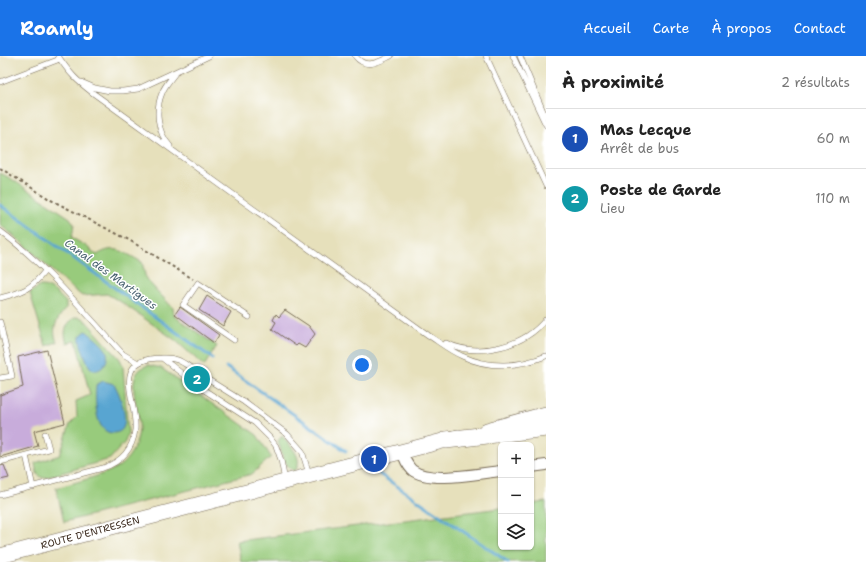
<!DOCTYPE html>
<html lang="fr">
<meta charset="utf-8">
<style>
:root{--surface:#fff;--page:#f2f2f2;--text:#222;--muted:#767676;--line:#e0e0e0;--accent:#1a73e8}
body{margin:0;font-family:"Shantell Sans",sans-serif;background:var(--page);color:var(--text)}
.controls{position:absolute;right:12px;bottom:12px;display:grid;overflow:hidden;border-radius:6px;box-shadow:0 1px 3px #0004}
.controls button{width:36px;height:36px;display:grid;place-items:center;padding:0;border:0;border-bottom:1px solid var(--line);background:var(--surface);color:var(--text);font:20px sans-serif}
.you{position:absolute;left:362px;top:309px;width:14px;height:14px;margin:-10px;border:3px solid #fff;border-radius:50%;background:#1a73e8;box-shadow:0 0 0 6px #1a73e833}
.badge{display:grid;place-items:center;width:26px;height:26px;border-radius:50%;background:var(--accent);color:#fff;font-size:13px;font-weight:700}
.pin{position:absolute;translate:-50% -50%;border:2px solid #fff;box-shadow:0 1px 4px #0006}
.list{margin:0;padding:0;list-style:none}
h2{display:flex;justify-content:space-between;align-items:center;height:52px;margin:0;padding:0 16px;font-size:17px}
h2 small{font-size:13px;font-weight:400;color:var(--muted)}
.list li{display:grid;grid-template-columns:26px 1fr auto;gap:12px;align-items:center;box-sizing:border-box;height:60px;padding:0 16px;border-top:1px solid var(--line)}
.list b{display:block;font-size:15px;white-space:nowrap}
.list p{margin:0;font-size:13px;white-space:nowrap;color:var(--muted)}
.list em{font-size:13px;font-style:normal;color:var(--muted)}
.icon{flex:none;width:22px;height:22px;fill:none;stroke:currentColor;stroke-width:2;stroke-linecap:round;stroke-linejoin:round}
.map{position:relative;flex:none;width:546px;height:506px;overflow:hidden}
header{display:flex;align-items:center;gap:24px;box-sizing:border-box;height:56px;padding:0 20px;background:var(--accent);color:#fff}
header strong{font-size:19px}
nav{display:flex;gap:22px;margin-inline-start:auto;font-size:14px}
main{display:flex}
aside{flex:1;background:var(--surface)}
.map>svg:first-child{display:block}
.green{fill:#98cb7c;stroke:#6a7a4d}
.water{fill:#58a5d1;stroke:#4a6878}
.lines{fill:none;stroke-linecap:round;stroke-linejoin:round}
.stream{stroke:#58a5d1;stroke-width:3}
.building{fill:#c8acdb}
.service-casing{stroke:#776a55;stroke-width:6}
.minor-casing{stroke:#776a55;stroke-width:12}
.secondary-casing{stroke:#776a55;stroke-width:16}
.primary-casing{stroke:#776a55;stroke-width:18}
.path{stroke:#776a55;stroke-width:2;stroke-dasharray:3 3;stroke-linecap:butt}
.service{stroke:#fff;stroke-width:5}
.minor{stroke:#fff;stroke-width:10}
.secondary{stroke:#fff;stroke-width:15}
.primary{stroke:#fff;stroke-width:17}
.labels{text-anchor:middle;stroke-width:3;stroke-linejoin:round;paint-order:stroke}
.street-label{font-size:10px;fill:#3b2a1e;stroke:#fff}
.water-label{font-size:11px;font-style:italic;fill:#48616f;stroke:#fff}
</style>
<header>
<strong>Roamly</strong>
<nav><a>Accueil</a><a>Carte</a><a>À propos</a><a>Contact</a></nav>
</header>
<main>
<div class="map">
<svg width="546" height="506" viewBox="0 0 546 506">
<rect width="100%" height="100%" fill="#fff"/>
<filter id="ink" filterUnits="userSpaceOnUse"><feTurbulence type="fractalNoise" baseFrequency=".025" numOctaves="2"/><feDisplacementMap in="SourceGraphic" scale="8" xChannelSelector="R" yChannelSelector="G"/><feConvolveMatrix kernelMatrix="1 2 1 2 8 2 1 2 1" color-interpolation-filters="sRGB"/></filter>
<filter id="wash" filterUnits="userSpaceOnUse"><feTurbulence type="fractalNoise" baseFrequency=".012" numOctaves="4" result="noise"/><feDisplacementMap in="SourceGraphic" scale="16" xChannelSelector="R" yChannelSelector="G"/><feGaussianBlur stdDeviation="0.9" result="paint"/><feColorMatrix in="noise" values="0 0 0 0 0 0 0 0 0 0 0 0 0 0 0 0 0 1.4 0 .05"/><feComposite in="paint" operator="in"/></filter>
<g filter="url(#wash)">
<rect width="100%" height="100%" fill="#e6e0bb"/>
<path class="green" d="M0 117 10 122 70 162 74 168 72 182 86 190 97 199C116 187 124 197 142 206L146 223 173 252 174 260 217 290 204 310 175 284 121 246 107 238 82 240C53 218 29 190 0 169Z
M40 230C51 229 58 239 66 246V252C57 263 51 272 57 286L46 290 30 237Z
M76 261 83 262 120 303 123 310 128 377 125 386 110 403 44 422C36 421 36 413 35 407L60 399 70 368 77 361 76 345 90 339 76 285 67 287C63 277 65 267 76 261Z
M148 309 161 312 257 379 271 401 252 418 64 466 56 432C72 427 111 418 122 408 132 399 138 386 139 373 141 354 121 318 148 309Z
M282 380C290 390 305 402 295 415 283 411 282 395 278 385Z
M546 446V506H241L237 485 501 452V491H531V448Z"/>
<path class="water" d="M86 275C92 280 102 287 106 294 112 306 97 322 89 310 87 306 86 302 84 298 82 292 79 286 80 280Z
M103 325 114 328C120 337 128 362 123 372 121 376 116 377 112 377 94 376 95 342 96 329Z"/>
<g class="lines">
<path class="stream" d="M0 149 212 302
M226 311 346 395
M372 413 508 506"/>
</g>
<g id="blocks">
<path class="building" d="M207 240 231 256 223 270 199 254Z
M180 251 219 279 214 287 175 258Z
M285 254 309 270 315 278 305 292 298 288 296 290 272 273 276 266 273 264 276 258 279 261Z
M47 294 65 367 34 375 38 390 0 401V339L23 331 18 301Z
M198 311 207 317 196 334 187 328Z
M4 409 9 422 0 424V410Z"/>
</g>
</g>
<g filter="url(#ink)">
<use href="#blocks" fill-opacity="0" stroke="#776a55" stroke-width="1"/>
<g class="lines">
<defs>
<path id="service" d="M58 0C70 18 76 24 93 37L428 279C439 286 450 295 462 300 489 313 519 311 546 300
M355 0C366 14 378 6 391 0
M486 0 546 130
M513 0 546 69
M520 0 545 60
M0 26 60 3
M81 26 95 32 110 35H123L138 33 209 0
M170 90C157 76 155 54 162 37 165 29 171 23 176 16
M0 175C46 209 84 256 123 298L138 307
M0 242C23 236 30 234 45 215
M0 266 12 320 0 322
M234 284 183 249 198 227 249 261
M446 287C478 302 524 291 546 263
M204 321 244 346 287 378 302 395 309 418
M190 324 162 302C178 301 183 307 196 315
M198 330 255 367 270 382 276 390 281 404 285 425
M26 399 33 431
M0 406 49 393 45 378
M0 439 103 412C121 406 133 393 135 374 138 345 108 302 162 302"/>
<path id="minor" d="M402 395C404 402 407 409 412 414 430 428 479 417 501 415
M531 411 546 409"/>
<path id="secondary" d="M487 374 546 358
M0 500 458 381"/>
<path id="primary" d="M446 384 546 372"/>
</defs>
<use href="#service" class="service-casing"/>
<use href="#minor" class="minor-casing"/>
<use href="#secondary" class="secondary-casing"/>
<use href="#primary" class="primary-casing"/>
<path class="path" d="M0 112 51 144 129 184 193 223"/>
<use href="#service" class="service"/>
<use href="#minor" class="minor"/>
<use href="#secondary" class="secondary"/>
<use href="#primary" class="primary"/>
</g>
</g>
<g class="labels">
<g class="street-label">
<text transform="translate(90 476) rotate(-15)" y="4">ROUTE D'ENTRESSEN</text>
</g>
<g class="water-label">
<text transform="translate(111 218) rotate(36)" y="4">Canal des Martigues</text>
</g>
</g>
</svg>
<div class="controls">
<button>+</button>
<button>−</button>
<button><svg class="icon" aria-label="layers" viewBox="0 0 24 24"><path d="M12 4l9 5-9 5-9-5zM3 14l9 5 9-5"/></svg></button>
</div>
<div class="you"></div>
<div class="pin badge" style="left:374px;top:403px;background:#1a4fb4">1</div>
<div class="pin badge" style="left:197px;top:323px;background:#0f9aa8">2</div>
</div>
<aside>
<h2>À proximité<small>2 résultats</small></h2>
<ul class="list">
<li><span class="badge" style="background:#1a4fb4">1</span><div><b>Mas Lecque</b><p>Arrêt de bus</p></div><em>60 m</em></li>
<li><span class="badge" style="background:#0f9aa8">2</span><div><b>Poste de Garde</b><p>Lieu</p></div><em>110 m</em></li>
</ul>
</aside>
</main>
